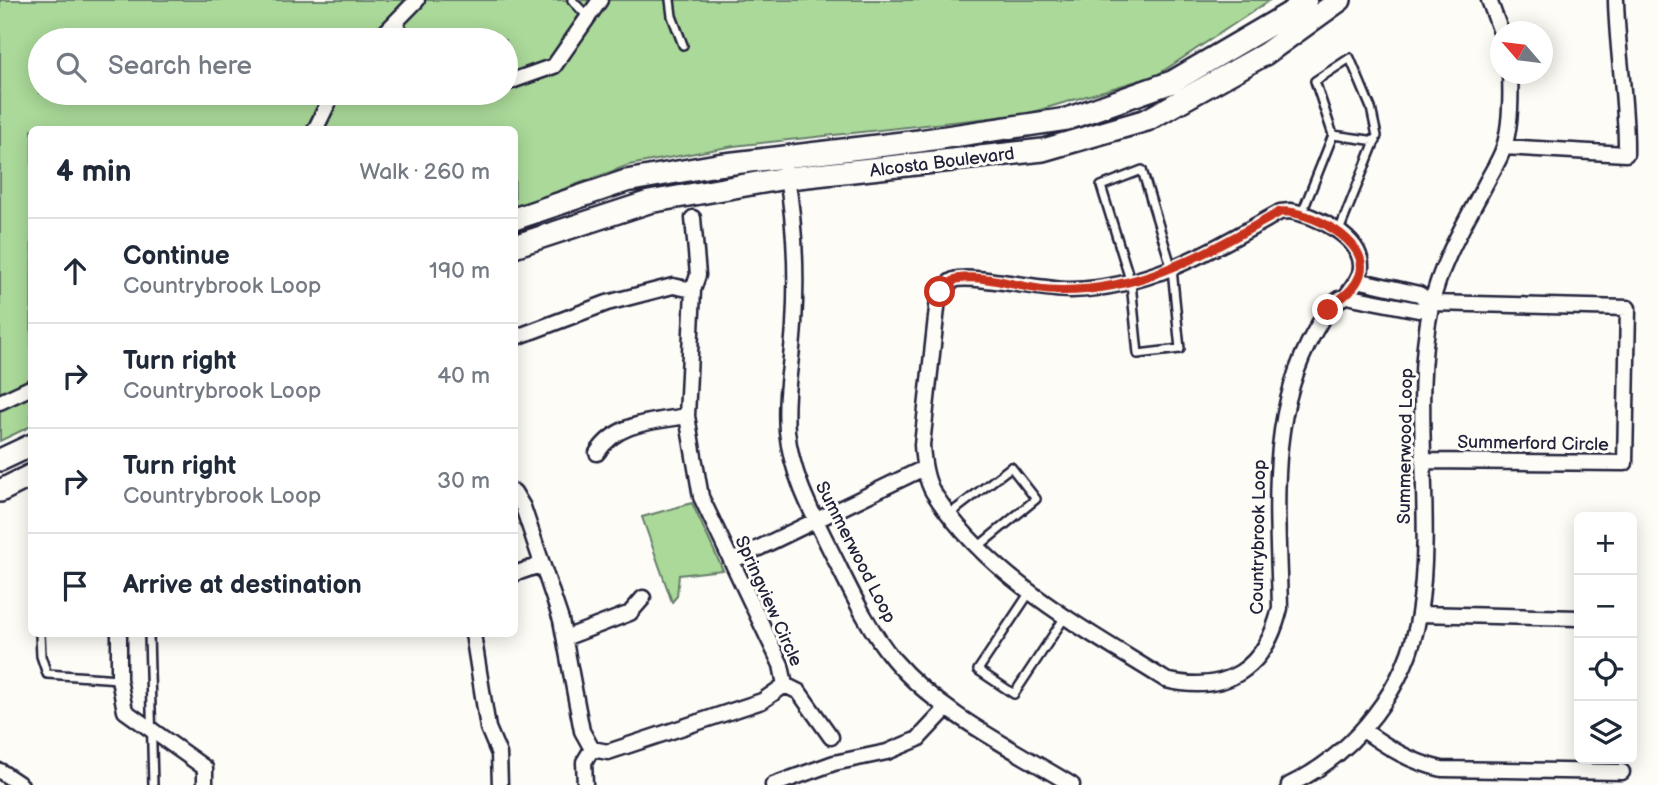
<!DOCTYPE html>
<meta charset="utf-8">
<style>
:root{--surface:#fff;--page:#f2f2f3;--text:#1f2937;--muted:#747a83;--line:#e0e1e3}
body{margin:0;font-family:"Balsamiq Sans",sans-serif;background:var(--page);color:var(--text)}
.controls{position:absolute;right:21px;bottom:21px;display:grid;overflow:hidden;border-radius:10px;box-shadow:0 4px 18px #0003}
.controls button{width:63px;height:63px;display:grid;place-items:center;padding:0;border:0;border-bottom:2px solid var(--line);background:var(--surface);color:var(--text);font:35px sans-serif}
.compass{position:absolute;left:1490px;top:21px;width:63px;height:63px;border-radius:50%;background:var(--surface);box-shadow:0 4px 18px #0003;rotate:298deg}
.stop{position:absolute;width:21px;height:21px;margin:-16px;border:5px solid #c8321e;border-radius:50%;background:#fff}
.stop.end{background:#c8321e;border-color:#fff;box-shadow:0 2px 7px #0008}
.list{margin:0;padding:0;list-style:none}
h2{display:flex;justify-content:space-between;align-items:center;height:91px;margin:0;padding:0 28px;font-size:30px}
h2 small{font-size:23px;font-weight:400;color:var(--muted)}
.list li{display:grid;grid-template-columns:46px 1fr auto;gap:21px;align-items:center;box-sizing:border-box;height:105px;padding:0 28px;border-top:2px solid var(--line)}
.list b{display:block;font-size:26px;white-space:nowrap}
.list p{margin:0;font-size:23px;white-space:nowrap;color:var(--muted)}
.list em{font-size:23px;font-style:normal;color:var(--muted)}
.icon{flex:none;width:38px;height:38px;fill:none;stroke:currentColor;stroke-width:2;stroke-linecap:round;stroke-linejoin:round}
.map{position:relative;flex:none;width:1658px;height:785px;overflow:hidden}
.search{position:absolute;background:var(--surface);box-shadow:0 4px 18px #0003;left:28px;top:28px;width:490px;height:77px;display:flex;align-items:center;gap:18px;box-sizing:border-box;padding:0 24px;border-radius:38px;color:var(--muted);font-size:26px}
.panel{position:absolute;background:var(--surface);box-shadow:0 4px 18px #0003;left:28px;top:126px;width:490px;height:511px;border-radius:10px}
.map>svg:first-child{display:block}
.green{fill:#aad999;stroke:#667e6a;stroke-width:2;fill-rule:evenodd}
.lines{fill:none;stroke-linecap:round;stroke-linejoin:round}
.lane-casing{stroke:#22223b;stroke-width:12}
.street-casing{stroke:#22223b;stroke-width:19}
.secondary-casing{stroke:#22223b;stroke-width:26}
.lane{stroke:#fdfcf7;stroke-width:7}
.street{stroke:#fdfcf7;stroke-width:14}
.secondary{stroke:#fdfcf7;stroke-width:21}
.route{stroke:#c8321e;stroke-width:9}
.labels{text-anchor:middle;stroke-width:6;stroke-linejoin:round;paint-order:stroke}
.street-label{font-size:18px;fill:#22223b;stroke:#fdfcf7}
</style>
<div class="map">
<svg width="1658" height="785" viewBox="0 0 1658 785">
<rect width="100%" height="100%" fill="#fdfcf7"/>
<filter id="ink" filterUnits="userSpaceOnUse"><feTurbulence type="fractalNoise" baseFrequency=".0143" numOctaves="2"/><feDisplacementMap in="SourceGraphic" scale="14" xChannelSelector="R" yChannelSelector="G"/><feConvolveMatrix kernelMatrix="1 2 1 2 8 2 1 2 1" color-interpolation-filters="sRGB"/></filter>
<g filter="url(#ink)">
<path class="green" d="M0 0H1270L1157 75 1026 114 734 146 629 165 515 207 514 130H32L31 426 0 441ZM40 40H506V93H40Z
M692 503 723 570 679 575 677 596 672 602 642 517Z"/>
<g class="lines">
<defs>
<path id="lane" d="M572 0 588 17
M670 0 672 16 683 45
M1333 135 1376 141
M1142 170 1172 269 1180 349 1138 354 1131 283 1101 186Z
M1302 213 1333 135 1315 81 1350 58 1371 108 1377 136 1339 231
M951 513 1011 467 1036 499 979 546
M1030 592 978 670 1014 694 1065 617
M40 634 41 656 47 674 119 679
M149 634 153 785"/>
<path id="street" d="M1489 0 1501 32
M395 23 404 40
M378 40 417 0
M506 83 554 66 600 0
M475 93H478
M315 130 333 93
M1504 147 1626 154C1627 102 1617 52 1616 0
M786 172C795 222 797 274 794 325 792 363 784 391 787 431 791 472 810 509 828 545 848 584 866 627 894 660 940 714 1012 748 1072 785
M1290 211C1315 215 1362 237 1361 267 1361 278 1352 288 1346 296 1330 302 1323 317 1315 331 1266 417 1278 514 1280 608 1266 668 1227 695 1166 680 1083 628 988 578 933 492 925 478 923 461 922 445L938 299C941 290 945 284 954 280 969 273 1045 291 1071 290 1150 288 1212 250 1280 212Z
M693 218 698 275 693 290
M1357 280 1419 294 1432 303
M1346 296 1418 310 1432 303 1628 308 1625 463 1424 461
M514 338 607 303 673 286 693 290 687 416 701 497 781 665 785 685
M0 402 32 387
M597 453C617 422 652 422 687 416
M514 492 523 507 561 620 582 731 592 749 608 752 762 701 785 685
M732 561 924 468
M514 574 540 565
M1419 614 1579 618
M119 634V679L125 711 205 768V785
M473 634 488 728 499 754 500 785
M565 638 630 613 643 598
M785 685 799 692 831 737
M1363 730C1389 748 1410 762 1442 769L1622 772
M0 771 21 785
M585 785 584 762 592 749
M773 785 834 763 887 752 918 739 947 708
M1289 785C1355 754 1408 686 1419 614 1435 513 1410 406 1431 306 1441 262 1464 225 1485 185 1491 173 1500 160 1504 147 1511 125 1511 97 1510 74"/>
<path id="secondary" d="M514 219 626 181 717 165 919 141 1067 119 1172 82 1290 13 1306 0
M514 246 649 202 780 179 1043 150 1147 120 1265 54 1340 0
M0 460 32 445
M0 491 32 475"/>
</defs>
<use href="#lane" class="lane-casing"/>
<use href="#street" class="street-casing"/>
<use href="#secondary" class="secondary-casing"/>
<use href="#lane" class="lane"/>
<use href="#street" class="street"/>
<use href="#secondary" class="secondary"/>
</g>
</g>
<g class="lines" filter="url(#ink)">
<path class="route" d="M940 292 956 279 964 278C992 276 1021 288 1049 290 1137 295 1206 253 1280 212 1306 209 1372 241 1360 275 1354 292 1339 298 1328 310"/>
</g>
<g class="labels">
<g class="street-label">
<text transform="translate(942 162) rotate(-7)" y="6">Alcosta Boulevard</text>
<text transform="translate(1533 443) rotate(1)" y="6">Summerford Circle</text>
<text transform="translate(1405 446) rotate(-89)" y="6">Summerwood Loop</text>
<text transform="translate(1258 537) rotate(-89)" y="6">Countrybrook Loop</text>
<text transform="translate(856 552) rotate(63)" y="6">Summerwood Loop</text>
<text transform="translate(769 601) rotate(66)" y="6">Springview Circle</text>
</g>
</g>
</svg>
<div class="controls">
<button>+</button>
<button>−</button>
<button><svg class="icon" aria-label="locate" viewBox="0 0 24 24"><circle cx="12" cy="12" r="6"/><path d="M12 2v4M12 18v4M2 12h4M18 12h4"/></svg></button>
<button><svg class="icon" aria-label="layers" viewBox="0 0 24 24"><path d="M12 4l9 5-9 5-9-5zM3 14l9 5 9-5"/></svg></button>
</div>
<svg class="compass" viewBox="-18 -18 36 36"><path d="M0-13l5 13h-10z" fill="#e53935"/><path d="M0 13l5-13h-10z" fill="#747a83"/></svg>
<div class="stop" style="left:940px;top:292px"></div>
<div class="stop end" style="left:1328px;top:310px"></div>
<div class="search"><svg class="icon" aria-label="search" viewBox="0 0 24 24"><circle cx="10" cy="10" r="6"/><path d="M15 15l6 6"/></svg>Search here</div>
<section class="panel">
<h2>4 min<small>Walk · 260 m</small></h2>
<ul class="list">
<li><svg class="icon" aria-label="ahead" viewBox="0 0 24 24"><path d="M12 20V5M6 11l6-6 6 6"/></svg><div><b>Continue</b><p>Countrybrook Loop</p></div><em>190 m</em></li>
<li><svg class="icon" aria-label="right" viewBox="0 0 24 24"><path d="M7 20v-9h11M14 6l5 5-5 5"/></svg><div><b>Turn right</b><p>Countrybrook Loop</p></div><em>40 m</em></li>
<li><svg class="icon" aria-label="right" viewBox="0 0 24 24"><path d="M7 20v-9h11M14 6l5 5-5 5"/></svg><div><b>Turn right</b><p>Countrybrook Loop</p></div><em>30 m</em></li>
<li><svg class="icon" aria-label="arrive" viewBox="0 0 24 24"><path d="M6 21V4h12l-3 4 3 4H6"/></svg><div><b>Arrive at destination</b></div></li>
</ul>
</section>
</div>
